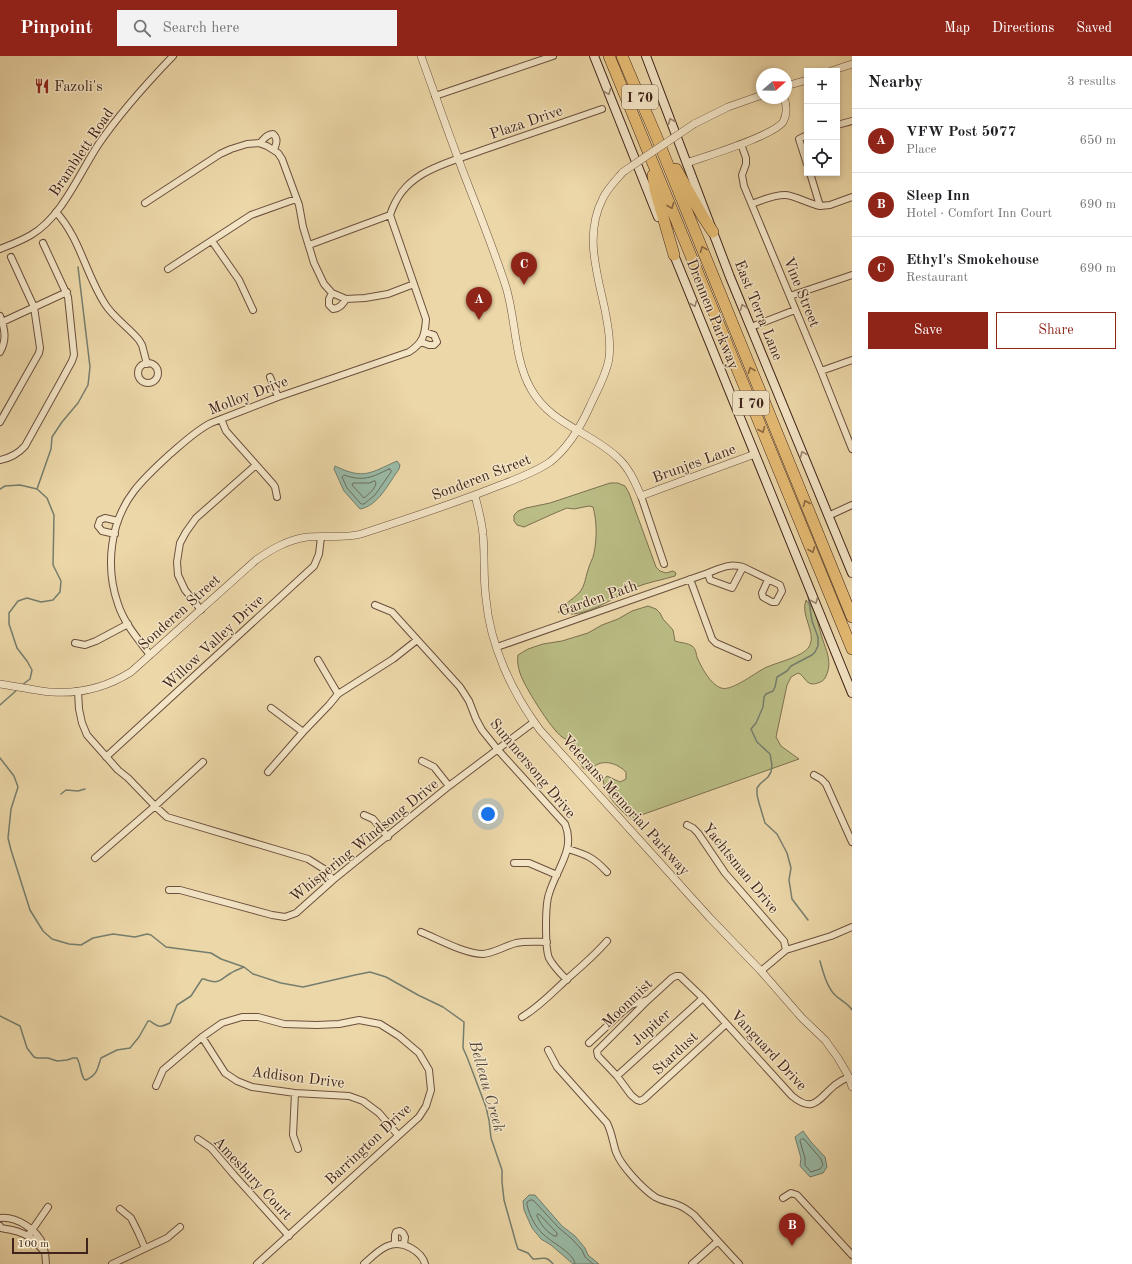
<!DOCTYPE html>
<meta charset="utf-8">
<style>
:root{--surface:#fff;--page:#f2f2f2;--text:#202124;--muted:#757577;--line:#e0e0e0;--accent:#8f2418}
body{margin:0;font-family:"Old Standard TT",serif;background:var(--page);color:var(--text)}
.controls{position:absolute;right:12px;top:12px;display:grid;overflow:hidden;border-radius:0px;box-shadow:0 2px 6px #0003}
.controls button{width:36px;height:36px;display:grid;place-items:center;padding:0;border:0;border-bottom:1px solid var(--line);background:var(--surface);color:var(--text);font:20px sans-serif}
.compass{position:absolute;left:756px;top:12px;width:36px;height:36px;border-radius:50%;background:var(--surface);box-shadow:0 2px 6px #0003;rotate:70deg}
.scale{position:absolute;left:12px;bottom:10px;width:76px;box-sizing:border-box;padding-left:4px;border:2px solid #40231a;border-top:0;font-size:11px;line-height:14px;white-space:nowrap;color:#40231a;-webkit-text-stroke:3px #f3e5c6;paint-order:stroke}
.you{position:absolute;left:488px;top:758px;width:14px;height:14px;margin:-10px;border:3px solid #fff;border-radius:50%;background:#1a73e8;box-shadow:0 0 0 6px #1a73e833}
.badge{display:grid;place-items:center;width:26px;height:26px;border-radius:50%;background:var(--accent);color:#fff;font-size:13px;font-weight:700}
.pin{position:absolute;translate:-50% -33px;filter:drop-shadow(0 1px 2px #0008)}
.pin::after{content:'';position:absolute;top:21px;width:14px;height:12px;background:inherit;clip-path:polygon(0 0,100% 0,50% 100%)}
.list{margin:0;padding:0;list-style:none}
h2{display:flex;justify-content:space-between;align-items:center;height:52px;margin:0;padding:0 16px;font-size:17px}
h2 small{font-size:13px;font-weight:400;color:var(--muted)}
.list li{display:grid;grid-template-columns:26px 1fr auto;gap:12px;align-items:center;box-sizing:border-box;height:64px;padding:0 16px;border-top:1px solid var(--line)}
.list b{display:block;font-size:15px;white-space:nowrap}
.list p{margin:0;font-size:13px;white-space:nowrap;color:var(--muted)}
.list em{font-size:13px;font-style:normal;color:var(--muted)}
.actions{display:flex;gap:8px;padding:12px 16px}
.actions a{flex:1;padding:9px 0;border:1px solid var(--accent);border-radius:0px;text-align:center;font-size:14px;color:var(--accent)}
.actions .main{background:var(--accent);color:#fff}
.icon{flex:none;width:22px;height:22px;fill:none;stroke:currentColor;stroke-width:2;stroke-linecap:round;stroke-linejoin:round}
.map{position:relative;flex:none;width:852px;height:1208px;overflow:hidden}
header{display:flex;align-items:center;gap:24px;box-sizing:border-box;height:56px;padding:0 20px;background:var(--accent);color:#fff}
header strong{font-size:19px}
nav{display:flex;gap:22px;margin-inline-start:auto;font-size:14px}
.search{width:280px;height:36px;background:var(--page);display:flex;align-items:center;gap:10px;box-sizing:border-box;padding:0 14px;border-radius:0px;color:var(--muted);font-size:15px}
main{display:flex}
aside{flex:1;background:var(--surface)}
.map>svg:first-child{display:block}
.green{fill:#babd85;stroke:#7d7050}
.water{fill:#99baa6;stroke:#757e6e}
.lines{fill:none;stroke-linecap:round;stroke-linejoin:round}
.shore{stroke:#6c6e60;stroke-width:1}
.stream{stroke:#757e6e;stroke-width:1.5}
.minor-casing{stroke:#6b503e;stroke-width:8}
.tertiary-casing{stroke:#6b503e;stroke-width:8}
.secondary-casing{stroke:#40231a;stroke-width:10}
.motorway-casing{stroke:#40231a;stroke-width:12}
.minor{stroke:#f3e5c6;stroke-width:6}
.tertiary{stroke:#f3e5c6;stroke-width:7}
.secondary{stroke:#f3e5c6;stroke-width:8}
.motorway{stroke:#e6bc74;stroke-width:11}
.tertiary-bridge-casing{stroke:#6b503e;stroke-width:8;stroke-linecap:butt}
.tertiary-bridge{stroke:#f3e5c6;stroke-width:7}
.oneway{stroke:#9a8470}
.oneway2{stroke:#8b6842}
.labels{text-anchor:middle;stroke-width:3;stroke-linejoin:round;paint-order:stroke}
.shield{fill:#f3e5c6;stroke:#765d4e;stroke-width:1}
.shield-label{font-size:14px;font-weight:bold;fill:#40231a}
.poi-label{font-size:15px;fill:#40231a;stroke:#f3e5c6;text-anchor:start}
.street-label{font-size:15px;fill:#40231a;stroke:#f3e5c6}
.water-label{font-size:16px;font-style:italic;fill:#56493d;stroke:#f3e5c6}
</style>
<header>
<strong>Pinpoint</strong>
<div class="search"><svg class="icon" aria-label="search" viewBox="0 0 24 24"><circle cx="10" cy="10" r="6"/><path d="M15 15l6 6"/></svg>Search here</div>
<nav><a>Map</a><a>Directions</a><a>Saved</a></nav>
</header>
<main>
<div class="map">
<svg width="852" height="1208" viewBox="0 0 852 1208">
<rect width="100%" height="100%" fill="#ecd7a8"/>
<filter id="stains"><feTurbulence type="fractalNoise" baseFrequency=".005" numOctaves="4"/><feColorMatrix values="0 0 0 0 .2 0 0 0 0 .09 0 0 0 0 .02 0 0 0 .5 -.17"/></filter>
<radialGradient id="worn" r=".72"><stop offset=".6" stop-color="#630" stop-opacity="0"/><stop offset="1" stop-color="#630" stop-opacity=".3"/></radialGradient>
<path class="green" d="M610 427H618L625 430 629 437 656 511 660 515 666 517 673 515 676 517 675 520C662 524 649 526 636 531 612 541 585 565 558 556 564 548 572 544 579 537 585 530 585 523 588 514 589 509 593 503 594 497 597 483 597 465 593 451L589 450 574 453 567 452 555 457 524 471 517 469 514 465V459L518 455 526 452 550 447Z
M806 544C808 547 811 549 812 551 817 559 818 569 821 578 825 593 834 606 825 622 823 626 816 628 812 628 805 627 804 619 798 617L791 621 787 629 776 681 781 690 799 703 630 763C619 752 605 740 603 724L607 720 620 726 626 723V716C619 709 608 704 598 708 594 710 592 714 588 715L583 712 573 696 576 689C571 686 567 684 562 681 551 673 524 630 520 617 518 611 517 605 518 599L528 593 543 588 562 585 588 577 602 569 618 563 632 555 648 550 656 553 660 557 663 563 673 574 675 585C681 587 688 587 692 590 696 593 696 597 697 601 701 611 711 629 721 632 732 636 757 615 767 611 778 606 806 600 810 589 816 576 800 559 806 544Z"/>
<path class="water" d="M397 405 400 409 399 413C389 427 378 450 360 453L344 435 334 413 335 410C364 424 370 417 397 405Z
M803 1075 811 1086 825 1101 827 1111 823 1117 810 1121 800 1110 801 1102 795 1081Z
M529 1139H535L562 1170 575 1180 585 1192 588 1199 599 1208H573L551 1189 541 1183 532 1172 524 1154 523 1145Z"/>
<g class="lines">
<path class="shore" d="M389 413 391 414V416L375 439 364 448H361L347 432 342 421 344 419C364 426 372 421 389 413Z
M375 425 376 427C375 433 369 438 364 442L352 429 353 427H369Z
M802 1083H804L821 1103 823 1109 820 1113 811 1116 805 1109V1102L800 1085Z
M538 1158 540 1159 557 1177V1180H554C546 1175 541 1169 537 1160Z
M575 1208C574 1197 551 1186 544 1179 535 1171 530 1160 527 1149V1146L530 1144H533L559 1172 572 1183 582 1194 585 1201 593 1208"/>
<path class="stream" d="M0 433 5 430 20 429 37 433 47 442 54 459 53 509 61 525 60 536 53 544 41 546 27 542 18 545 9 557V568L17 592 27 605 32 614 30 623 22 629
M37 433 51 393 52 381 62 366 78 347 88 329 90 311 78 211
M0 649 18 633
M0 702 14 720 18 731 11 753 8 782 11 794 30 854 43 875 52 883 69 888 81 889 93 882 113 878 135 881 147 878 151 879 166 891 211 897 221 903 244 911 253 918 281 927 303 931 355 919 370 916 386 921 418 939 443 951 464 966 463 992 467 1001 486 1051 489 1064 491 1082 502 1114V1126L504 1144 516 1187 518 1193 528 1197 533 1203C543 1203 546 1199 553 1208
M61 738 66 734 78 735 85 733
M808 864 792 843 789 824 791 812 787 797 777 778 765 767 759 747 757 739V732L760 728 768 721 771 716 772 709 770 698 757 686 751 673 756 667 763 651 764 641 766 638 773 635 775 631 777 621 787 615 791 610 812 599 815 596 818 590V581L812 565 808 539
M820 905C823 916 827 931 835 939 841 945 848 947 852 954
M0 960 20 970 27 992 34 1001 37 1002H48L57 1005 67 1004 73 1002H77C81 1009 80 1016 84 1023L86 1024C98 1018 97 1013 101 1002L117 994 130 992 139 981 148 965H150C159 971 159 972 170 967L177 949 191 940 202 923H204C220 929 219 924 231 917 235 914 240 913 244 911"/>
<defs>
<path id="minor" d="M435 40 553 0
M837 69 852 65
M807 79 799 83 807 108
M260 87C264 83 267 78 273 78 279 83 276 88 274 94
M741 88 746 102V108L742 119 744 130 821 315 852 393
M810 117 820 150 830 149 852 141
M145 147 220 98 231 93 247 88 259 87 267 90 278 97 282 103 299 149 303 171 314 207 324 228 332 237 346 243 365 242 388 238 414 228
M752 148C762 144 773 139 785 139 794 139 809 148 820 150
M56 156C80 182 86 219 105 248 112 260 129 272 139 284L142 289 147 308
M212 185 239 224 253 254
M309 189 390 159
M0 193C10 189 21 185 31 179 62 161 79 118 98 89 120 57 146 28 173 0
M168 213 251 159 296 143
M332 237 329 243V249L333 253C340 252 342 249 346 243
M790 240 852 219
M0 260C5 273 7 284 0 296
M0 267 67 236
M751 271 795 254
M421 286 429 289H434L437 286 434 279 425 276
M138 317a10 10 0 1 1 20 0a10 10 0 1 1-20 0Z
M821 315 852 304
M270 321 278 341
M221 363 226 375 273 428 275 431 277 441
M0 366 39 297 40 292 34 251 11 201
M0 404C10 402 18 398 25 390L60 327 72 305 74 299 68 241 43 187
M641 440 664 508
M828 460 852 449
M115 478 102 475 98 470 100 464 105 462 118 465
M743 511 780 529 782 535 776 546H772L763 541 762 537 768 524
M690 523 712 583 716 587 748 601
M375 549 392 556 460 631 469 645 476 663 482 674 498 694 565 768C576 794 556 813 549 838 545 849 545 892 549 902 553 910 560 917 567 924
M201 554 185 534 178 519 177 506 180 487 186 476 196 462 256 409
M75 587 85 589 96 585 128 568
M497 591 708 517C721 512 729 507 743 511L732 532 710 524 708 517
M150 599C138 583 124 567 118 548 105 511 110 466 134 435 144 422 156 411 168 400 182 388 195 375 211 367L278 341 409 296C423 287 425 279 426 263L390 159C396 141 405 129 421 119 438 108 464 101 483 94 523 80 562 67 602 53
M318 604 338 638
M78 635 79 653 82 667 87 679 118 714 128 722 155 750 167 761 308 803 324 813 333 824
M271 652 303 676
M106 701 314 510 319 498 321 481
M422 705 434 711 449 730
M268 716 303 676 329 649 338 638 393 603 417 584
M814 719 821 723 826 728 852 786
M364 759 373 763 388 781
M687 769 693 772 698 777 725 817 784 885 786 894
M568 793C587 799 593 801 607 816
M95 802 155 750 203 706
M514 807H529L557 819
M169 834H180L272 859 285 861 296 857 333 824 449 730 534 666
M421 876C438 883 465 898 483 898 494 897 505 890 516 887 526 885 536 886 547 886
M761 915 786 894 831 880 852 871
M522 961C539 951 552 937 567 923 581 911 595 899 607 885
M726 968 644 1043 640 1045 637 1044 631 1039 617 1020 598 1000 597 995 648 944 672 922 676 920H680L703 942 792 1040C814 1058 818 1043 835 1029 839 1026 844 1023 849 1021
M202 981 225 1017 237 1025 252 1031 295 1037 349 1040 363 1045 379 1057 398 1079
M589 987 621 957 631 949 647 944
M548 994 557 1011 607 1067C612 1077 613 1087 616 1096 621 1110 643 1133 655 1141 662 1145 670 1146 678 1149 684 1151 689 1155 694 1159L739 1208
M617 1020 703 942
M156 1030 163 1014 202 981 222 967 242 961H258L284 968 317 969 339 968 359 964 380 968 399 980 419 997 429 1014 431 1034 426 1050 419 1061 257 1208
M295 1037 293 1079 298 1093
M198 1083 211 1092 234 1119 289 1180
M783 1142 791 1137 797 1139 852 1199
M120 1153 131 1162 138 1176 145 1192
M0 1162C16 1160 38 1174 43 1189 45 1195 46 1202 46 1208
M0 1170 1 1172C13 1174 23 1176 33 1183 37 1187 40 1192 44 1195
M30 1177 48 1151
M395 1188V1179L396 1176 400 1175 403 1177 405 1181 404 1188
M112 1208 167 1182 180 1171
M364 1208C378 1195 391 1181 411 1192 418 1196 423 1200 425 1208
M692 1208 718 1185"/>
<path id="tertiary" d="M421 0C437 44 452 88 469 131 482 164 495 197 506 231 516 263 514 304 531 333 551 369 590 375 618 402 629 412 635 426 641 440L755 398
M831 15 852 8
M786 30 807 24
M694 68 728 51 762 39
M687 107C706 100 773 80 783 66 787 59 787 49 784 42
M475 440C478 452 482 465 483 479 485 500 483 521 486 543 490 589 512 637 540 674L710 862 761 915 802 962 825 984 838 1002 849 1021 852 1031
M0 628C10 630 20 631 30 633 37 634 44 636 52 636 80 638 107 631 131 616L256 504C272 493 287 484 307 481 325 479 343 483 361 478 407 463 453 448 498 430 516 423 534 417 550 406 568 392 581 370 590 350 596 336 607 318 609 302 611 286 608 270 605 254 597 216 584 179 603 142 608 132 616 124 623 116"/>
<path id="secondary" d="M594 0 658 161
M646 0 730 221 852 517
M672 194 852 637"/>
<path id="motorway" d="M609 0 852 593
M622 0 657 82 852 561
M676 113 703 161 713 176
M653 119 655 133 674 199"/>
</defs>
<use href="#minor" class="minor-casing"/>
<use href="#tertiary" class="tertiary-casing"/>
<use href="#secondary" class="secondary-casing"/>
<use href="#motorway" class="motorway-casing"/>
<use href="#minor" class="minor"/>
<use href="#tertiary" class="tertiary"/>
<use href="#secondary" class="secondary"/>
<use href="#motorway" class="motorway"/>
<defs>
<path id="tertiary-bridge" d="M623 116 642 103 694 68"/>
</defs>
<use href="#tertiary-bridge" class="tertiary-bridge-casing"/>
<use href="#tertiary-bridge" class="tertiary-bridge"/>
</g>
<defs><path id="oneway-chevron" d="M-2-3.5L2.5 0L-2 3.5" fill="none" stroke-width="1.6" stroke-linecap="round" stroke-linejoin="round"/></defs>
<g class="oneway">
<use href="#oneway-chevron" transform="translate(608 36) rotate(68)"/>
<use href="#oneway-chevron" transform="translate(671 65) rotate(-112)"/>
<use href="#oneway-chevron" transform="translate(694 248) rotate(68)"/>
<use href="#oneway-chevron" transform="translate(743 251) rotate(-112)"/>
<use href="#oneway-chevron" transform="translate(803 398) rotate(-112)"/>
<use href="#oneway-chevron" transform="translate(815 545) rotate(68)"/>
</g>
<g class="oneway2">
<use href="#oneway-chevron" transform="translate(671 150) rotate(68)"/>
<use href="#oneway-chevron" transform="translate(703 193) rotate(-112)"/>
<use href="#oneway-chevron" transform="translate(751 314) rotate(-112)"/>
<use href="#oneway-chevron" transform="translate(762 374) rotate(68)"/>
<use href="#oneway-chevron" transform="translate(806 447) rotate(-112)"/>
<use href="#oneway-chevron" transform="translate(812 494) rotate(68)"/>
</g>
<defs>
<symbol id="restaurant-bare" viewBox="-9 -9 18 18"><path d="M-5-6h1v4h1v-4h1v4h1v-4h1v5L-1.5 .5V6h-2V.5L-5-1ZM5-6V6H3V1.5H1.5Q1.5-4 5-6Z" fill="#8f2418" stroke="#f3e5c6" stroke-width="2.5" paint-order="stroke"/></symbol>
</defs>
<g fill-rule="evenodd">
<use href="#restaurant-bare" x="31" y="19" width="22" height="22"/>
</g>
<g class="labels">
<g class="shield">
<rect x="622" y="29" width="36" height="24" rx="3"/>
<rect x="733" y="335" width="36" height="24" rx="3"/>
</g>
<g class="shield-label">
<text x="640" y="46">I 70</text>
<text x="751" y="352">I 70</text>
</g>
<g class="poi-label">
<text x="54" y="35">Fazoli's</text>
</g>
<g class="street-label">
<text transform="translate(526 66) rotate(-19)" y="5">Plaza Drive</text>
<text transform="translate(81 96) rotate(-56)" y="5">Bramblett Road</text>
<text transform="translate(802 236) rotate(68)" y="5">Vine Street</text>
<text transform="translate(759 254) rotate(68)" y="5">East Terra Lane</text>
<text transform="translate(713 258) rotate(68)" y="5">Drennen Parkway</text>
<text transform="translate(248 339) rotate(-21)" y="5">Molloy Drive</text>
<text transform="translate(694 407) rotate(-20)" y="5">Brunjes Lane</text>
<text transform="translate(481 421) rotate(-21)" y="5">Sonderen Street</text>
<text transform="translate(598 542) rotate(-19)" y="5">Garden Path</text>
<text transform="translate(179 556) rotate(-42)" y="5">Sonderen Street</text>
<text transform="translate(213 586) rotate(-43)" y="5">Willow Valley Drive</text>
<text transform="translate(533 712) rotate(50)" y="5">Summersong Drive</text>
<text transform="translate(626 749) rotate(48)" y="5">Veterans Memorial Parkway</text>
<text transform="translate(364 784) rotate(-39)" y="5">Whispering Windsong Drive</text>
<text transform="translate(741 812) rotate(51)" y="5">Yachtsman Drive</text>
<text transform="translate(627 947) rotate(-44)" y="5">Moonmist</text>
<text transform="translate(651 971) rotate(-42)" y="5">Jupiter</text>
<text transform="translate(769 994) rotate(47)" y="5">Vanguard Drive</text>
<text transform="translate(675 997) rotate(-43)" y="5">Stardust</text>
<text transform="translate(298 1021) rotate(7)" y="5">Addison Drive</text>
<text transform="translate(368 1088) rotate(-43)" y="5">Barrington Drive</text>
<text transform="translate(253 1122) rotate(47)" y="5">Amesbury Court</text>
</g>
<g class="water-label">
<text transform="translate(488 1030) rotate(74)" y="6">Belleau Creek</text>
</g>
</g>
<rect width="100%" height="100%" filter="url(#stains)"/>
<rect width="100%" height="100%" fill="url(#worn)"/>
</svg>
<div class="controls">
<button>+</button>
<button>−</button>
<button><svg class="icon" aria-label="locate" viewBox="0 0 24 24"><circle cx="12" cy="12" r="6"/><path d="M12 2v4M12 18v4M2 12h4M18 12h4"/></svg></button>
</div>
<svg class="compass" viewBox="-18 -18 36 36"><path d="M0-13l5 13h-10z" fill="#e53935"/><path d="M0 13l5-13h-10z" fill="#757577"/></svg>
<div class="scale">100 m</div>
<div class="you"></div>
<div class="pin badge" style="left:479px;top:264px">A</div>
<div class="pin badge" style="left:792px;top:1190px">B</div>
<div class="pin badge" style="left:524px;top:229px">C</div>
</div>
<aside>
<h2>Nearby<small>3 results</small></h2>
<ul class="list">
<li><span class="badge">A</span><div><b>VFW Post 5077</b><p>Place</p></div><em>650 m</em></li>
<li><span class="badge">B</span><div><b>Sleep Inn</b><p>Hotel · Comfort Inn Court</p></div><em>690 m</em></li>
<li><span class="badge">C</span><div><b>Ethyl's Smokehouse</b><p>Restaurant</p></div><em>690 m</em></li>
</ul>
<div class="actions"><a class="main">Save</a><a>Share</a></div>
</aside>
</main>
